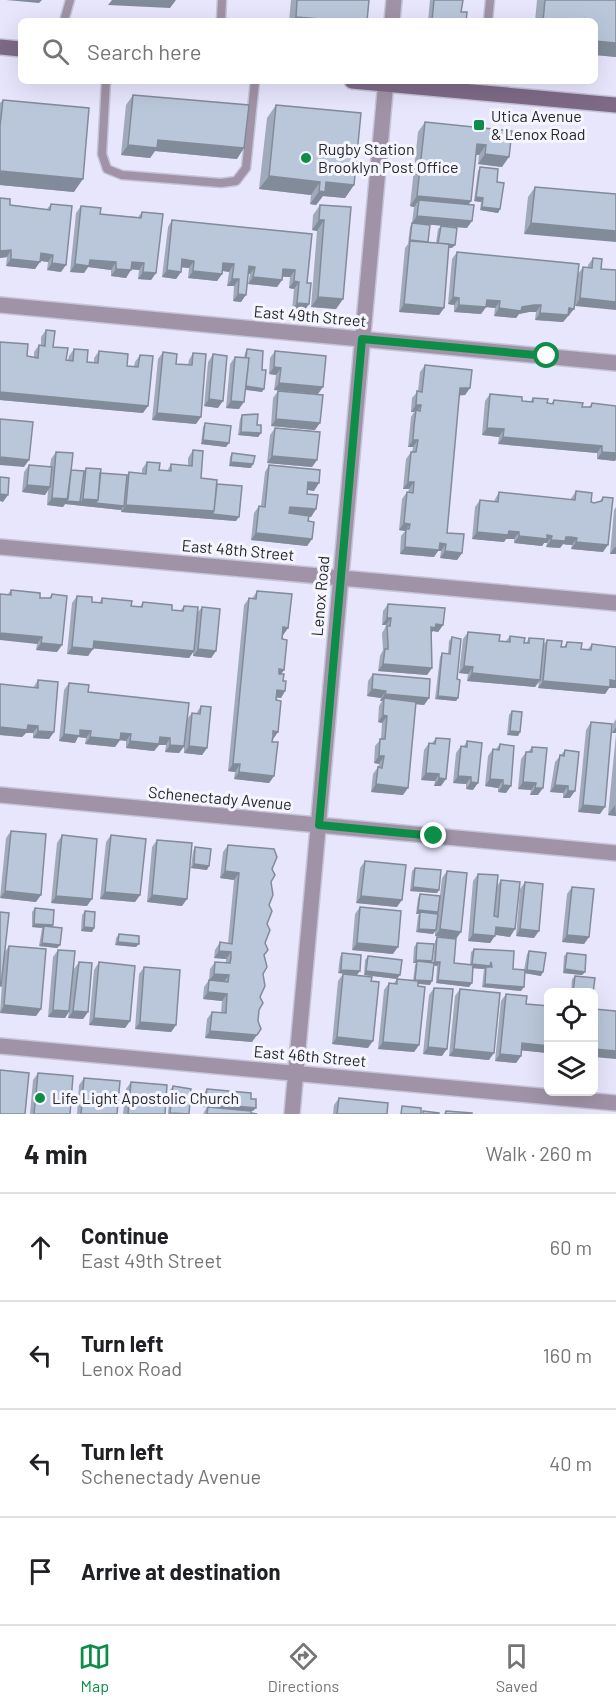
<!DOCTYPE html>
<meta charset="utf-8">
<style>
:root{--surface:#fff;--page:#f2f2f2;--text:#202124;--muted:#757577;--line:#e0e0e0;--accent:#0e8d49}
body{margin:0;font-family:Barlow,sans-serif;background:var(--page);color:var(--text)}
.controls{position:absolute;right:18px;bottom:18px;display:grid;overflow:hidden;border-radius:9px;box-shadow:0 6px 24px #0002}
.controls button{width:54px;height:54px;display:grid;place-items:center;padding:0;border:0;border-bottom:2px solid var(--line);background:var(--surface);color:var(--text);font:30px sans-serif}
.stop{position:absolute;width:18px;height:18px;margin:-14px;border:4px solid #0e8d49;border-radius:50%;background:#fff}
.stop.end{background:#0e8d49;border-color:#fff;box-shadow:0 2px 6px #0008}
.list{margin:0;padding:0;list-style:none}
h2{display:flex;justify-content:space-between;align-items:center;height:78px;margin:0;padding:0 24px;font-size:26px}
h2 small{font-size:20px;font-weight:400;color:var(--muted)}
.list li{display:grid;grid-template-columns:39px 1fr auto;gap:18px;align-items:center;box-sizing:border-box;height:108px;padding:0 24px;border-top:2px solid var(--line)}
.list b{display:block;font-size:22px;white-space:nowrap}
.list p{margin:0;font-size:20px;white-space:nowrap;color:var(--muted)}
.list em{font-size:20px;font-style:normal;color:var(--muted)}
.icon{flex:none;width:33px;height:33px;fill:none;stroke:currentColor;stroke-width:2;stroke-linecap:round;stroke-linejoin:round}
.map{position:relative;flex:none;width:616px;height:1114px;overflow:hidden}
.search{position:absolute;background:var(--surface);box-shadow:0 6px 24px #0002;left:18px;right:18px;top:18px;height:66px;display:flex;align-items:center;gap:15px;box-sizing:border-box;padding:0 21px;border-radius:9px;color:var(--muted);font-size:22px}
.sheet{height:510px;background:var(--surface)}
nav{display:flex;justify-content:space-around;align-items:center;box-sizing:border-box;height:84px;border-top:2px solid var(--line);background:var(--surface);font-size:16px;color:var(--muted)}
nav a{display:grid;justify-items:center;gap:3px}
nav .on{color:var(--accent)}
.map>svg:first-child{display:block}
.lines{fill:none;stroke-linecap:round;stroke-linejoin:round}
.service-casing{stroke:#c5c4d8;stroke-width:11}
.minor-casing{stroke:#c5c4d8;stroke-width:18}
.secondary-casing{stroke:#c5c4d8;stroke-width:18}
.service{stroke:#a193a7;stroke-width:8}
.minor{stroke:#a193a7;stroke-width:15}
.secondary{stroke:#7e6a86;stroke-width:15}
.wall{fill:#a0aabb}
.shaded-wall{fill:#828b99}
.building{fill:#bac6da;stroke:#828b99;stroke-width:1.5}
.route{stroke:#0e8d49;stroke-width:8}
.poi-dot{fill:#0e8d49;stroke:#f5f5fe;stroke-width:2}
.labels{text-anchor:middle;stroke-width:6;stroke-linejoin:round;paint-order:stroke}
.poi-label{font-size:16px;fill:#282730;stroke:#f5f5fe;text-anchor:start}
.street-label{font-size:16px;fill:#282730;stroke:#f5f5fe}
</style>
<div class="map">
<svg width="616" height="1114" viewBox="0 0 616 1114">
<rect width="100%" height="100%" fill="#e7e6fd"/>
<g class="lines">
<defs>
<path id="service" d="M64 21 70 0
M221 21 222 0
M488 21 490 0
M106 81 102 154 107 169 122 175 221 183 236 181 246 168 255 81"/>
<path id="minor" d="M392 21 394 0
M0 305 616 363
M0 547 616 603
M0 795 616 853
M0 1046 616 1103
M292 1114 386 81"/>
<path id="secondary" d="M0 47 21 49
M352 81 616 105"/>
</defs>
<use href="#service" class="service-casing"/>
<use href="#minor" class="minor-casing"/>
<use href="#secondary" class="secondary-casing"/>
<use href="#service" class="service"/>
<use href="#minor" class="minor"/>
<use href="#secondary" class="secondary"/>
</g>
<path class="wall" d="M291 0H369L367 21H289Z
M430 0H463L461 12 466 21H428Z
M537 0H616V57L595 55V21H535Z
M133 95 237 159 155 151 150 158 121 155 126 105Z
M3 100 74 192 0 185V103Z
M276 105 354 185 345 198 323 196 316 205 310 204 311 195 259 189 267 118Z
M425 122 512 131 502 167 478 164 479 155H475L468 205 467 228 412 223 414 207 410 206 418 132Z
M480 167 497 182 500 209 498 213 480 210 481 202 474 201 478 171Z
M535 187 616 194 524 234 528 197Z
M0 198 10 205 47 209 51 204 61 272 47 270 48 262 40 261 35 269 6 266 7 257 0 258Z
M320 205 343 299 336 309 311 307 317 231 312 230 313 215Z
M81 206 100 214 138 217 142 212 156 273 151 280 138 279 139 270 131 269 126 278 111 276V270L88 267 84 273 70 272 76 213Z
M172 220 312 234 307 283 309 304 304 311 292 310 294 289 289 288 290 277H282V280L277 287 248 284 250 274 248 273 241 302 233 301 234 286H227L229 272 222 271V274L217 281 188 278 189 268 181 267V272L176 279 162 277 168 227Z
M412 223 428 242 436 243 438 229 441 226 452 248H449L444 308 439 315 399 312 405 248 408 244 410 227Z
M457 252 578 274 583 267H588V265L593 258 601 269 575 306 569 316H568L563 322 535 320 536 312H529L519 314 516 318 494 316 495 308 486 307 481 314 454 312V305L448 304 452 259Z
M46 330 53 347 66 360H68L69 356 74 349 87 362 94 363V358L99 351 127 366H134L135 362 140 355 143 413 0 400V342L27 356 34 357V352L39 345 41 346V337Z
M247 349 262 370V392L246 390 239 409 226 408 230 364 235 357 244 358 245 353Z
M275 351 318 394 274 390 276 375 269 374 270 358Z
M163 352 176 364 188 365 189 360 193 353 196 424 152 420 158 359Z
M213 354 218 408 204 406 208 362Z
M425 365 470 388 465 395H459L447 533 462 553 457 560 440 558 441 551H438L434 557 400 554 401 536 405 531 399 530 402 499 407 492H408L409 489H403L406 459 411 452H412L413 447H408L411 417 414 412H411L412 398 418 391 420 372Z
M278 391 315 430 271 426 273 398Z
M490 394 522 401 530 402 533 398 547 403 551 404 554 400 582 407H589L592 403 616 406V459L615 461 597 459V453L498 444 499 437 482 435 485 401Z
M242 415 261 433 258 437 238 435 240 419Z
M205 423 226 447 201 444 203 427Z
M275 428 317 460 312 467 267 463 270 435Z
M193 450 201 478 217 484 236 521 121 512V510L65 504 63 507 47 505 48 490 45 495 22 492 24 472 29 465 50 467 51 459 56 452 71 470 84 471 86 468 100 473 127 475 129 472 142 473V469L147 462 159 470 167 471 171 464 188 466V458Z
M232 453 251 468 229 466 230 457Z
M269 465 314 491 307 490V494L316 509 311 517 308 516V521L312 539 307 546 251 540 254 513 259 506H261L265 472Z
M576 491 594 503 599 502 603 497V552L571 549 572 545H566L563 544 560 548 546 547 547 543H544L542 546 514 543V539H506L504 542 472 539 475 507 480 500 494 501 499 492 570 500Z
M616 507V554H610L614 510Z
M11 590 40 598H49L52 594 62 645 57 652 36 650 37 644 8 594Z
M257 591 288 628 283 635 284 670 281 674 285 691 281 698 277 697 278 732 273 739 274 776 269 783 234 779 235 772 228 771 244 605 249 598 252 599Z
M77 596 92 602 99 603 102 598 131 606 140 607 143 602 172 610 180 611 184 606 198 612 202 607 216 651 211 658 193 656V652L189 658 93 648 88 656 67 654 72 603Z
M388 604 443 625 438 632 433 631 431 633 432 668 427 675 378 671 380 656 383 650 382 633 385 628 386 625H382L383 611Z
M468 632 499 641H506L510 636 526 643 529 638 543 645 547 640 564 647 567 642 581 649H588L592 644 616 647V688H609L605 694 538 688 539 682 535 687 467 681 468 674 459 673 463 639Z
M452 637 458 698 456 701 435 699 440 657 442 653 448 654 449 641Z
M373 674 429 698 424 705 416 704 403 795 371 792 373 774 378 767 379 764 374 763 375 746 381 739 382 723 378 722 379 706 382 701H380L381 698 367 696 368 681Z
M38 680 54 732 49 739 33 738V733H26L22 737 0 735V684L33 688Z
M69 683 88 692 187 719 192 713 196 714 201 706 207 748 202 755 184 753V747L179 753 165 752 166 745H159L154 751 126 748V741L120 740 115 747 85 744 86 738 78 737 75 743 59 741 64 690Z
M512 711 520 732 518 736 507 735 509 715Z
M616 719V733H612L613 724Z
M591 722 600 814 578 812 586 730Z
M616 734V816L608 815Z
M436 738 441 786H434L435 781 421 780 424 750 429 743H432Z
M467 741 473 790 466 789V784L453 783 456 753 461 746H464Z
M500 744 506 793 498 792V788L485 786 488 756 493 749H496Z
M532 747 538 795H530L531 790 518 789 521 759 526 752H528Z
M565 750 570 798H563V793L550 792 555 762Z
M11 831 36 902 0 898 6 838Z
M62 835 87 906 51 903 57 843Z
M111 835 140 895 135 902 100 899 106 842Z
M157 840 182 906 147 902 152 847Z
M228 845 272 869 265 943 268 950 264 956 259 1010 252 1042 205 1038 207 1019 212 1012 221 1013 222 1001 203 999 204 987 209 980 210 969 215 962 226 963V959L214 958 215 950 220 942 228 943 234 880 220 878 223 852Z
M195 847 207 870 191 868 193 851Z
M365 861 397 907 356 903 360 868Z
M415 868 439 890 437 893 410 891 412 871Z
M447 871 456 939 435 936V931L433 934 416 932 418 916 419 914H416L418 898 420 894 439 904 442 878Z
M478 874 497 886 501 880 510 937 495 935 490 943 468 941 473 881Z
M525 882 534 938 516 936 520 889Z
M572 887 589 937 584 944 562 942 567 894Z
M360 907 393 954 352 950 355 914Z
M35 908 52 927 60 945 57 948 39 946 42 928 32 927V912Z
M85 911 94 928 92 932 81 931 82 915Z
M119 934 136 947 115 945 116 938Z
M437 937 454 963 470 965 471 952 474 949 513 969 524 970 527 954 529 951 541 976 525 973 521 991 482 987 484 969 473 968 472 983 469 987 436 983 437 966 434 965 430 985 418 984 419 1045 414 1052 378 1049 384 990 389 983H394L397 979 413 981 415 965 416 963H413L414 947 417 943 431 963H433L435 941Z
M9 946 41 1009 36 1016 0 1013 4 953Z
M58 950 74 969 79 962 88 1012 83 1019 68 1018 69 1012 65 1018 48 1017 53 957Z
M342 953 357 975 338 973 340 957Z
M567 953 585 972 582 975 563 973 564 956Z
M368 956 397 979 364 975 365 960Z
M99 962 130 1021 125 1028 89 1025 94 970Z
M144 967 176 1025 171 1032 135 1029 139 974Z
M343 974 371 981 368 1048 332 1044 338 981Z
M575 976 593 993H571L572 979Z
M434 988 442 1056 423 1054 429 995Z
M460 989 489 1060 449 1056 455 996Z
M506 994 526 1004 549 1006V1052L547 1053 521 1050V1056L516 1063 495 1061 501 1001Z
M38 1073 70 1114H30L33 1080Z
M84 1078 117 1114H77L79 1085Z
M131 1082 165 1114H123L126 1089Z
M173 1086 189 1114H168L170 1090Z
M207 1089 251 1099 253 1111H251V1113L257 1114H203L207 1107H203L204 1093Z
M339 1098 387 1114H333L334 1105Z"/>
<path class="shaded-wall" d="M6 0H42L39 3Z
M112 0H176L170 8 108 5Z
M296 17 346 21H293Z
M595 41 616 43V57L595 55Z
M158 140 244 148 237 159 155 151 150 158 121 155 128 145Z
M477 144 486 145 479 155 469 154Z
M485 154 509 157 502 167 478 164Z
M0 171 83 179 74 192 0 185Z
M269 176 320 182 311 195 259 189Z
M326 182 354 185 345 198 323 196 316 205 310 204Z
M417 196 471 201 463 212 419 200 414 207 410 206Z
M476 197 483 198 481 202 474 201Z
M482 207 500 209 498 213 480 210Z
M417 216 472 221 467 228 412 223Z
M319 220H324L317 231 312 230Z
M531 223 616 231V242L524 234Z
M438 243 455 245 452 248 436 246Z
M11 250 7 257 0 258V251Z
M41 253 53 255 48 262 36 260Z
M11 259 40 262 35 269 6 266Z
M182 259 194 261 189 268 177 267Z
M90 260 116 262 111 270 88 267 84 273 70 272 75 264Z
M132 262 144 263 139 270 127 269Z
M52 263 66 265 61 272 47 270Z
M223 263 234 264 229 272 218 270Z
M249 266 255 267 250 274 244 273Z
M116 269 131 270 126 278 111 276Z
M283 269 295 270 290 277 278 276Z
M167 270 181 272 176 279 162 277Z
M193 271 222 274 217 281 188 278Z
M143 272 156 273 151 280 138 279Z
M253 277 282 280 277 287 248 284Z
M232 279H239L234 286H227Z
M294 281 299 282 294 289 289 288Z
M238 294 246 295 241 302 233 301Z
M318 297 343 299 336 309 311 307Z
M453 297 459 298 454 305 448 304Z
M580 298 616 302V310L575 306Z
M487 300 500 301 495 308 486 307 481 314 454 312 459 305Z
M297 303 309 304 304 311 292 310Z
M404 304 444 308 439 315 399 312Z
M534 305H541L536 312H529L519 314 516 318 494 316 499 308 522 307Z
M569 308 574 309 563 322 535 320 540 313Z
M274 367 281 368 276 375 269 374Z
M279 383 323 387 318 394 274 390Z
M244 385 264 389 262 392 241 389Z
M460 388H470L465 395 455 396Z
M0 392 148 406 143 413 0 400Z
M209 399 223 401 218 408 204 406Z
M231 401 244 402 239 409 226 408Z
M416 405H421L416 413V410L414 412H411Z
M157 413 201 417 196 424 152 420Z
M276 419 320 423 315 430 271 426Z
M487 428 504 429 499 437 482 435Z
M241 432 261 433 258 437 238 435Z
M503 437 602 446 597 453 498 444Z
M203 440 229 443 226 447 201 444Z
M413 440H418L413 447H408Z
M602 452 616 453V459L615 461 597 459Z
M272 456 317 460 312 467 267 463Z
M0 457 29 460 24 467 0 465Z
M231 462 253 464 251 468 229 466Z
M308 482 319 483 314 491 303 489Z
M408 482H414L409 489H403Z
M27 485 50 487 45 495 22 492Z
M0 494 8 495 3 502 0 501Z
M52 498 68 499 80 502 83 499 98 500 124 506 121 510 65 504 63 507 47 505Z
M126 505 214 511 239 517 236 521 121 512Z
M290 507 316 509 311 517 285 514Z
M404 523 410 524 405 531 399 530Z
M509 531 519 532 514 539H506L504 542 472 539 477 532Z
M256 533 312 539 307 546 251 540Z
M547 535 552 536 547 543H544L542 546 514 543 519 536Z
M566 537 577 538 572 545 563 544 560 548 546 547 551 540Z
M576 542 608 545 603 552 571 549Z
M440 543 446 544 441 551H438L434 557 400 554 405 547Z
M615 547H616V554H610Z
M445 551 462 553 457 560 440 558Z
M387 618H391L386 625H382Z
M436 624 443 625 438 632 433 631 430 635 431 627Z
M283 627 288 628 283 635 278 634Z
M0 633 42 637 37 644 0 640Z
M94 641 194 651 189 658 89 648Z
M41 643 62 645 57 652 36 650Z
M72 647 93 649 88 656 67 654Z
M198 649 216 651 211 658 193 656Z
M383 664 432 668 427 675 378 671Z
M464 666 473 667 468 674 459 673Z
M279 669 284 670 279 677Z
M472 673 540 680 535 687 467 681Z
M543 681H616V688H609L605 694 538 688Z
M372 689 386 691 381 698 367 696Z
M277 690 285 691 281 698 272 697Z
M385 694 429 698 424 705 384 701V698L382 701H380Z
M438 696 458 698 456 701 435 699Z
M383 715 387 716 382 723 378 722Z
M28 725 38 726 33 733H26L22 737 0 735V727Z
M616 727V733H612Z
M80 730 91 731 86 738 78 737 75 743 59 741 64 734Z
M38 731 54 732 49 739 33 738Z
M273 731 278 732 273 739 268 738Z
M510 731 520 732 518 736 507 735Z
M121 733 131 734 126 741 120 740 115 747 85 744 90 737Z
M160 737 170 738 166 745H159L154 751 126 748 130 741Z
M170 745 184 746 179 753 165 752Z
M189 746 207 748 202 755 184 753Z
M379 756H384L379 764 374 763Z
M233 764H240L235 772 228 771Z
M239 772 274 776 269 783 234 779Z
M426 773 439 774 435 781 421 780Z
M458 776 471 777 466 784 453 783Z
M439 778 446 779 441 786H434Z
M490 779 503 780 498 788 485 786Z
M471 782 478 783 473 790 466 789Z
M523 782 536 783 531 790 518 789Z
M376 784 408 788 403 795 371 792Z
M503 785 511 786 506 793 498 792Z
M555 785 568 786 563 793 550 792Z
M535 788H543L538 795H530Z
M568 791H575L570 798H563Z
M583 805 605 807 600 814 578 812Z
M615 805 616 816 608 815Z
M194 864 209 866 207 870 191 868Z
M225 871 239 873 234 880 220 878Z
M413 887 439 890 437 893 410 891Z
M5 891 41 895 36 902 0 898Z
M105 892 140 895 135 902 100 899Z
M152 895 187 899 182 906 147 902Z
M56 896 92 899 87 906 51 903Z
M361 896 402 900 397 907 356 903Z
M418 910 438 912 436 916 420 912 419 914H416Z
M34 924 53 925 50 929 44 926 42 928 32 927Z
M84 927 94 928 92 932 81 931Z
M496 927 515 929 510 937 491 934Z
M419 929 436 930 433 934 416 932Z
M440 929 461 932 456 939 435 936Z
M520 929 539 931 534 938 516 936Z
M473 934 495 936 490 943 468 941Z
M567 935 589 937 584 944 562 942Z
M118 942 139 944 136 947 115 945Z
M42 943 60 945 57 948 39 946Z
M357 943 398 947 393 954 352 950Z
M219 951 231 952 226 959 214 958Z
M416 960 432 961 430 964 417 961 416 963H413Z
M435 962H440L437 966 432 965Z
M472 964 490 966 487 970 486 967 484 969 469 968Z
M565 969 585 972 582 975 563 973Z
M341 970 360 971 357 975 338 973Z
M527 970 543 972 541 976 524 973Z
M366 971 400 975 397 979 364 975Z
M214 974 229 975 224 982 209 981Z
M415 980 432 981 430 985 413 983Z
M438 980 472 983 469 987 436 983Z
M485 984 524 987 521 991 482 987Z
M208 992 227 994 222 1001 203 999Z
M4 1005 41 1009 36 1016 0 1013Z
M53 1010 69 1011 65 1018 48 1017Z
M73 1011 88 1012 83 1019 68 1018Z
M94 1018 130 1021 125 1028 89 1025Z
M140 1022 176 1025 171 1032 135 1029Z
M210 1031 257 1035 252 1042 205 1038Z
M337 1037 373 1041 368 1048 332 1044Z
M383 1042 419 1045 414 1052 378 1049Z
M522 1043 549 1046V1052L547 1053 517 1050Z
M428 1047 447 1049 442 1056 423 1054Z
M454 1049 494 1053 489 1060 449 1056Z
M594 1049 616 1051V1059L594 1057Z
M500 1054 521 1056 516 1063 495 1061Z
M205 1103 256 1108 253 1111 203 1107Z"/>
<path class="building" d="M297 0H369L367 21H346L296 17Z
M434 0H463L461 12H467L466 21H432Z
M545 0H616V43L595 41V21H543Z
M133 95 249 105 244 148 158 140 157 148 128 145Z
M3 100 89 108 83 179 0 171V126Z
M276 105 361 113 354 185 326 182 325 192 319 191 320 182 269 176Z
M425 122 512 131 509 157 485 154 486 145 477 144 471 201 417 196Z
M480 167 498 169 497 182 504 183 500 209 482 207 483 198 476 197Z
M535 187 616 194V231L531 223Z
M0 198 10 199V205L50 210 51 204 72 206 66 265 52 263 53 255 41 253 40 262 11 259V250L0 251Z
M419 200 474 205 472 221 417 216Z
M320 205 351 207 343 299 318 297 324 220H319Z
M81 206 101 208 100 214 141 218 142 212 163 214 156 273 143 272 144 263 132 262 131 270 116 269V262L90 260 89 266 75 264Z
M172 220 312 234 307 283H311L309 304 297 303 299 282 294 281 295 270 283 269 282 280 253 277 255 267 249 266 246 295 238 294 239 279H232L234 264 223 263 222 274 193 271 194 261 182 259 181 272 167 270Z
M412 223 430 225 428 242 410 240Z
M441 226 457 228 455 245 438 243Z
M410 241 449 244 444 308 404 304Z
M457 252 579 264 574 309 569 308 568 315 540 313 541 305H534L522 307 521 311 499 308 500 301 487 300 486 307 459 305V298L453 297Z
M593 258 602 259 601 269 616 270V302L580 298 583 267 592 268Z
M46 330 55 331 53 347 68 348 66 360 73 361 74 349 88 350 87 362 98 363 99 351 128 354 127 366 138 367 140 355 153 356 148 406 0 392V342L28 344 27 356 38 358 39 345 45 346Z
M247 349 263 351 262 370H266L264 389 246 386 249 358H246Z
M275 351 326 356 323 387 279 383 281 368 274 367Z
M163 352 177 354 176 364 192 365 193 353 206 354 201 417 157 413Z
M213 354 227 356 223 401 209 399Z
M235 357 249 358 244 402 231 401Z
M425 365 472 370 470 388H460L447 533 464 534 462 553 445 551 446 544 440 543 439 550 405 547 406 529H409L410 524 404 523 407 492 413 493 414 482H408L411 452H416L418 440H413L414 426 416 410 420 411 421 405H416L417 391 422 392Z
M278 391 323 395 320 423 276 419Z
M490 394 522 397V401L533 402V398L548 399 547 403 553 404 554 400 583 403 582 407H591L592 403 616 406V453L602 452V446L503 437 504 429 487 428Z
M258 414 257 425H261V433L241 432 242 415Z
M0 419 33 422 29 460 0 457Z
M205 423 231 426 229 443 203 440Z
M275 428 320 432 317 460 272 456Z
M193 450 203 451 201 478 217 480 214 511 126 505 129 472 146 474 147 462 160 463 159 470 171 471V464L192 466Z
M56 452 73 453 68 499 52 498Z
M232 453 255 456 253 464 231 462Z
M29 465 52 467 50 487 27 485Z
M269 465 320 470 319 483 308 482 307 494 318 495 316 509 290 507 289 513 309 516 308 521 314 522 312 539 256 533 259 506 265 507Z
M86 468 101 469 98 500 83 499Z
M71 470 84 471 80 502 67 501Z
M100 473 127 475 124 506 95 503 98 500Z
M0 477 9 478 8 495 0 494Z
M217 484 242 486 239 517 212 514 214 511Z
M576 491 592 493 591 502 594 503 602 501 603 497 613 498 608 545 576 542 577 538 571 537H566L565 541 551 540 552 536 547 535V539L519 536V532L509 531 508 535 477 532 480 500 498 502 499 492 575 500Z
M11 590 40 593V598H51L52 594 67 596 62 645 41 643 42 637 0 633V594L11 595Z
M257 591 292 594 288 628 283 627 282 639 287 640 284 670 279 669V674H284L283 681H286L285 691 277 690 276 700 281 701 278 732 273 731V736L272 742H278L274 776 239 772 240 764H233L249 598 256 599Z
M77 596 92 597V602L102 603V598L132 601 131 606 142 607 143 602 172 605V610L183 611 184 606 198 607 194 651 94 641 93 649 72 647Z
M388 604 445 608 443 625 436 624 435 628 431 627 432 668 383 664 385 649H388V644L387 626H390L391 618H387Z
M202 607 220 609 216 651 198 649Z
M468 632 500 635 499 641 510 642V636L525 638 524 643H529V638L544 639 540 680 472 673 473 667 464 666Z
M452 637 461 639 457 679 460 680 458 698 438 696 442 653 450 654Z
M547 640 562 641 561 647H566L567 642 582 643 581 649 591 650 592 644 616 647V681L610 680V687L543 681Z
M373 674 430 679 429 698 385 694 386 691 372 689Z
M38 680 58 682 54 732 38 731V726L28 725 27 730 0 727V684L38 688Z
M69 683 89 685 88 692 189 703 184 746 170 745V738L160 737 159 744 130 741 131 734 121 733 120 740 90 737 91 731 80 730V736L64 734Z
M384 698 416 702 408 788 376 784 378 767 382 768 384 756H379L380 739H385L387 716 383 715Z
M201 706 211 707 207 748 189 746 192 713 200 714Z
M512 711 522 712 520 732 510 731Z
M591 722 612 724 605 807 583 805Z
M436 738 450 739 446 779 439 778V774L426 773 429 743 435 744Z
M467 741 482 743 478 783 471 782V777L458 776 461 746 467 747Z
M500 744 514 746 511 786 503 785V780L490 779 493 749 499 750Z
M532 747 547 748 543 788H535L536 783 523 782 526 752H532Z
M565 750 579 752 575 791H568V786L555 785 560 755 564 756Z
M11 831 46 834 41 895 5 891Z
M62 835 97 839 92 899 56 896Z
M111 835 146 839 140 895 105 892Z
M157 840 192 843 187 899 152 895Z
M228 845 274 849 277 857 272 869 275 875 271 882 273 895 269 905 272 911 267 924 270 930 265 943 268 950 264 955 267 967 263 974 265 986 260 997 263 1003 259 1010 258 1021 261 1029 257 1035 210 1031 212 1012 226 1013 227 994 208 992 209 980 228 982 229 975 214 974 215 962 230 963 231 958V952L219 951 220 942 232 944 239 873 225 871Z
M195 847 211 849 209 866 194 864Z
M365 861 406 865 402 900 361 896Z
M415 868 441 870 439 890 413 887Z
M447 871 467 873 461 932 440 929Z
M478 874 498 875 494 916 498 917 501 880 520 882 515 929 496 927 495 936 473 934Z
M525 882 543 884 539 931 520 929Z
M572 887 594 889 589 937 567 935Z
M420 894 440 896 438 912 418 910Z
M360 907 401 911 398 947 357 943Z
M35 908 54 910 53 925 34 924Z
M85 911 95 912 94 928 84 927Z
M0 912 9 913 1 986H0Z
M420 912 438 914 436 930 419 929Z
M44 926 62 928 60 945 42 943Z
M119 934 139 936V944L118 942Z
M437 937 456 939 454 963 473 965 472 983 438 980 440 962H435Z
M417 943 434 944 432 961 416 960Z
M9 946 46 949 41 1009 4 1005Z
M474 949 514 951 513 969 525 970 524 987 485 984 486 967H492L491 962 490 966 472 964Z
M58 950 75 951 69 1011 53 1010Z
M529 951 546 953 543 972 527 970Z
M342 953 361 955 360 971 341 970Z
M567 953 586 955 585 972 565 969Z
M368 956 402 960 400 975 366 971Z
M417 961 434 963 432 981 415 980Z
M79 962 92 963 88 1012 73 1011Z
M99 962 135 966 130 1021 94 1018Z
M144 967 180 970 176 1025 140 1022Z
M343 974 372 977 371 981 379 982 373 1041 337 1037Z
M575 976 595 978 593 993H573Z
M397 979 418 981V986L425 987 419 1045 383 1042 389 983 397 984Z
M434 988 453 989 447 1049 428 1047Z
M460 989 500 993 494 1053 454 1049Z
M506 994 527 996 526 1004 549 1006V1046L522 1043 521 1056 500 1054Z
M594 1009 616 1011V1051L594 1049Z
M0 1070 29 1073 25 1114H0Z
M38 1073 73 1076 70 1114H34Z
M84 1078 120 1081 117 1114H81Z
M131 1082 167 1085 165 1114H128Z
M173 1086 191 1089 189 1114 170 1113Z
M207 1089 251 1093V1099H256V1108L205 1103Z
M339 1098 388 1103 387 1114H337Z
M402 1106 421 1108V1114H401Z
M208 1107 251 1111V1113L257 1114H207Z
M423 1111 439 1113V1114H423Z
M446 1111 472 1113V1114H445Z"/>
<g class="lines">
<path class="route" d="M434 836 319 825 362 339 547 356"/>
</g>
<g class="poi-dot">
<rect x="473" y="119" width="12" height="12" rx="3"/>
<circle cx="306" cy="158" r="6"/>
<circle cx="40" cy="1098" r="6"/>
</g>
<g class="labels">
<g class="poi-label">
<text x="491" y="122">Utica Avenue<tspan x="491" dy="18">&amp; Lenox Road</tspan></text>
<text x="318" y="155">Rugby Station<tspan x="318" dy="18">Brooklyn Post Office</tspan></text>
<text x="52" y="1104">Life Light Apostolic Church</text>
</g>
<g class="street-label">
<text transform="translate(310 316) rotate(5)" y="6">East 49th Street</text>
<text transform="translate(238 550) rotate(5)" y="6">East 48th Street</text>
<text transform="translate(320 596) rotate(-85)" y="6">Lenox Road</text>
<text transform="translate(220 798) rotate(5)" y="6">Schenectady Avenue</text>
<text transform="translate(310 1056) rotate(5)" y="6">East 46th Street</text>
</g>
</g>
</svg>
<div class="controls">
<button><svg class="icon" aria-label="locate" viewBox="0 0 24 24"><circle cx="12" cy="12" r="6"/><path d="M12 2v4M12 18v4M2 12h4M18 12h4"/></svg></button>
<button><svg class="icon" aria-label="layers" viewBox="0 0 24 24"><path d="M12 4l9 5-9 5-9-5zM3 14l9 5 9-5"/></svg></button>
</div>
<div class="stop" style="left:547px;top:356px"></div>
<div class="stop end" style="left:434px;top:836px"></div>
<div class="search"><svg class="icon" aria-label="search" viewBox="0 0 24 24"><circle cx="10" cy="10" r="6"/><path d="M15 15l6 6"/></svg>Search here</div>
</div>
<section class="sheet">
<h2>4 min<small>Walk · 260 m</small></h2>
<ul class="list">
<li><svg class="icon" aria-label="ahead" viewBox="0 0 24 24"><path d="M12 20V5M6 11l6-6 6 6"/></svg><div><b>Continue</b><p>East 49th Street</p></div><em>60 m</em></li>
<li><svg class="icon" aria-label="left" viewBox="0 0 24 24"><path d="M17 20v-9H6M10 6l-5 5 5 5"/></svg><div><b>Turn left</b><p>Lenox Road</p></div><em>160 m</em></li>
<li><svg class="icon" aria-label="left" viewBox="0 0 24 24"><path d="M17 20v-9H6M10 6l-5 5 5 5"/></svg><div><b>Turn left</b><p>Schenectady Avenue</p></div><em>40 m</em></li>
<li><svg class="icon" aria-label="arrive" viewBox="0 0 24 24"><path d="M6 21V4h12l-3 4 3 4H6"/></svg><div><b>Arrive at destination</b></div></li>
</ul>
</section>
<nav>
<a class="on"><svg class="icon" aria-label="map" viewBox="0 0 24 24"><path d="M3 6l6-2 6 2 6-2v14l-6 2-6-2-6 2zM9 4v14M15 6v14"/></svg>Map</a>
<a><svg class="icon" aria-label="directions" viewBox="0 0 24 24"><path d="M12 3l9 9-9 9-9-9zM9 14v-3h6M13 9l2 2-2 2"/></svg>Directions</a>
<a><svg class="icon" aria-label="saved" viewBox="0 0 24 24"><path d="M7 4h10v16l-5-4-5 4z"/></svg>Saved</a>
</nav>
